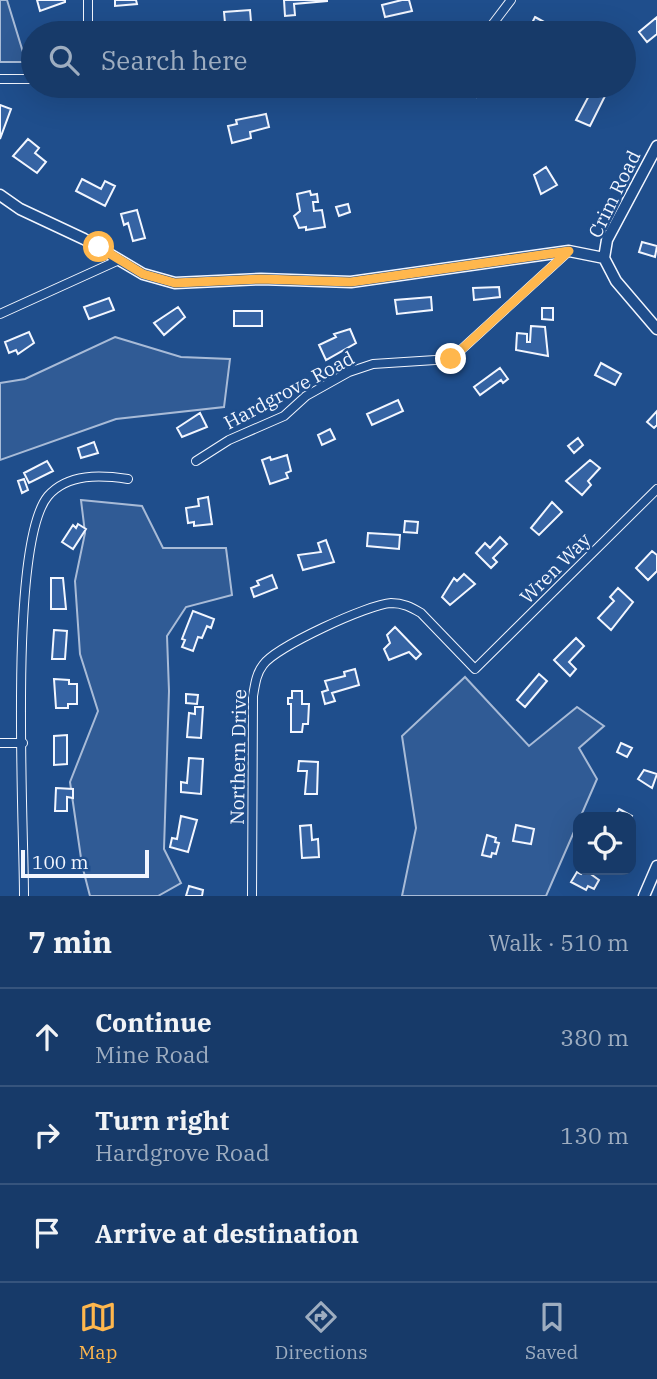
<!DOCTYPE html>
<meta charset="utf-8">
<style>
:root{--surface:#173a69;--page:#244571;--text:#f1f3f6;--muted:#9eadc0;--line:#36547d;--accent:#ffb74d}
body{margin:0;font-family:"IBM Plex Serif",serif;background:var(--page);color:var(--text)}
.controls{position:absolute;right:21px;bottom:21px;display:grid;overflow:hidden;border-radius:14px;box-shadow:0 7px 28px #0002}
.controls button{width:63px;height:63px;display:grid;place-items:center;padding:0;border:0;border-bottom:2px solid var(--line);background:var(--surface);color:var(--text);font:35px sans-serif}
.scale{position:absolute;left:21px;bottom:18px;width:128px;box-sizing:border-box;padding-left:7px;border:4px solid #f2f6ff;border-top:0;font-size:19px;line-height:24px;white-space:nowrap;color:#f2f6ff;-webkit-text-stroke:5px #1f4e8c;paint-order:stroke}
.stop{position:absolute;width:21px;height:21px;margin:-16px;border:5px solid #ffb74d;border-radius:50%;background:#fff}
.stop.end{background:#ffb74d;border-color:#fff;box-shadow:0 2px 7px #0008}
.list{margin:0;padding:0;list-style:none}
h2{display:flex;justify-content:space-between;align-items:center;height:91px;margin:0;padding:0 28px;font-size:30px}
h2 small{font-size:23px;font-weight:400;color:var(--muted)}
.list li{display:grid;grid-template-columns:46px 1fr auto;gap:21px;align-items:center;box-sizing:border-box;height:98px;padding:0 28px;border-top:2px solid var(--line)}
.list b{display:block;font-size:26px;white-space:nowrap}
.list p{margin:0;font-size:23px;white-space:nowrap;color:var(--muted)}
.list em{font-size:23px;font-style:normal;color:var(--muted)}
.icon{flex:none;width:38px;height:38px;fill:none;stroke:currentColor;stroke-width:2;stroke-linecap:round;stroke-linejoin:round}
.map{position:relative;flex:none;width:657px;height:896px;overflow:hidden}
.search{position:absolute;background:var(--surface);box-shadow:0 7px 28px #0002;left:21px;right:21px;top:21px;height:77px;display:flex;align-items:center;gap:18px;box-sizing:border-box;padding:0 24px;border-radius:38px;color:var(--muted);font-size:26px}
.sheet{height:385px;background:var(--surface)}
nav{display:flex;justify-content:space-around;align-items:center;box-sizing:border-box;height:98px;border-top:2px solid var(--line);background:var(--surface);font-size:19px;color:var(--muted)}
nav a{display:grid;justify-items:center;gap:4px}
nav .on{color:var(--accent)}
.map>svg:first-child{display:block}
.built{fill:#305b95;stroke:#a8bbd7;stroke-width:2}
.building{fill:#3563a3;stroke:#f2f6ff;stroke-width:2}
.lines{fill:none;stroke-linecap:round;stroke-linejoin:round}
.street-casing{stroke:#f2f6ff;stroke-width:10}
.secondary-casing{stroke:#f2f6ff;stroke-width:13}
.street{stroke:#1f4e8c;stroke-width:8}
.secondary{stroke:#1f4e8c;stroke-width:10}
.route{stroke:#ffb74d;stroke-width:9}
.labels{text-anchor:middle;stroke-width:5;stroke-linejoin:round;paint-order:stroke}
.street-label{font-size:19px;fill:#f2f6ff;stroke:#1f4e8c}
</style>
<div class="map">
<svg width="657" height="896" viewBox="0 0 657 896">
<rect width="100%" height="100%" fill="#1f4e8c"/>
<path class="built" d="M0 0H7L26 62H0Z
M115 337 181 357 230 359 224 407 116 419 0 460V383L25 379Z
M81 500 142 506 163 548H226L232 595 186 607 167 636 169 691 164 849 181 883 158 896H90L82 865 70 782 98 711 80 654 75 581 85 533Z
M465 677 529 746 577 707 604 726 579 748 597 779 546 896H402L416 828 402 736Z"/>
<path class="building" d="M37 0H65V2L40 11Z
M115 0H136L137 4 115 6Z
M284 0H327V1L294 4 295 15 285 16Z
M402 0H409L412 11 385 17 382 5Z
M250 10 251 22 225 23 224 12Z
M535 17 546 23 541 33H527Z
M657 17V34L647 42 639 32Z
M65 29 62 33H39V30Z
M473 86H496L498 89 477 97Z
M593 88 606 94 590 126 576 120Z
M0 105 11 109 0 139Z
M266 114 269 127 250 132 251 138 232 143 228 126 237 124 236 120Z
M28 139 39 148 35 153 46 162 37 173 13 156Z
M546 167 557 185 541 194 534 175Z
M82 179 101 189 105 181 115 186 105 206 76 191Z
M310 191 311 195 317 194 318 202H313L314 211 322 210 325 227 306 230V227L299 228 294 216 300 211 297 194Z
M348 204 350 212 339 216 336 207Z
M137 210 145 238 133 241 128 223 124 225 121 214Z
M642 242 657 246 655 257 639 252Z
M499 287 500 297 474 300 473 288Z
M431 297 432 310 397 314 395 300Z
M109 298 114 310 89 319 84 307Z
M178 307 185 317 164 335 154 323Z
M542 308H553V320L542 319Z
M234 311H262V326H234Z
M531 326 545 327 548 356 516 350 517 333 527 334V342H530Z
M350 329 356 343 326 360 319 345 336 337 334 334Z
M29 332 34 343 18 354 16 350 9 353 5 342Z
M601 363 621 374 615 385 595 375Z
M500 368 508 379 503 383 501 380 480 395 474 387Z
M398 400 403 411 372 425 367 414Z
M657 411V425L654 428 647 422Z
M200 413 207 427 182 437 177 428Z
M330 429 335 439 322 445 318 435Z
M578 438 583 445 574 453 568 446Z
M94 442 98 453 81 458 78 448Z
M287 455 291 471 286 473 288 478 270 484 262 460 270 457 271 460Z
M590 460 600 468 588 481 591 485 582 495 566 481Z
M47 461 53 471 29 483 24 473Z
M24 479 28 490 22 493 18 481Z
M208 497 212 524 194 526V522L188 523 186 508 199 506 198 499Z
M552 502 562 512 539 535 531 528Z
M405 521 418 522 417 533 404 532Z
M78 524 86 529 73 549 62 542 73 525 76 528Z
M368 533 400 535 399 549 367 546Z
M500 537 507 544 493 558 497 562 491 568 476 553 485 543 490 548Z
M326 540 334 562 303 570 298 555 321 552 318 543Z
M652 551 657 555V571L648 580 636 568Z
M464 574 475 584 450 605 442 597 454 578 457 581Z
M272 575 277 588 254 597 251 588 259 585 257 581Z
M51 578H63L66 609H51Z
M618 588 633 602 611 630 598 618 614 601 610 597Z
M193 611 214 619 211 628 207 626 202 638 198 637 193 651 182 647 185 640 182 639Z
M395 627 421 654 416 659 409 652 389 660 384 649 390 643 387 635Z
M54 630 67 631 65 659H52Z
M576 638 584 646 569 662 576 669 570 676 554 660Z
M355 669 359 685 332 693 335 701 325 704 322 692 328 690 325 681 345 676 344 672Z
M539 674 547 681 525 707 517 700Z
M54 679 69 680V684H77V704H68V708H56Z
M292 691H302V704H309L308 724H303L302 732H291V704H288V698H292Z
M186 694 198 695 197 704 186 703Z
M195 707H203L201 738 187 737 189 713 195 714Z
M67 735V764L54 765V736Z
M621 743 632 748 627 757 617 752Z
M189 758 203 759 201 794 181 792V782L187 783Z
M299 761 318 762 317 794H305L307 771H298Z
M644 770 657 774 652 788 638 779Z
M56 788 73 789V798L67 797V811H55Z
M619 809 632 816 631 819 614 817Z
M181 816 197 820 188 852 170 847 172 838 177 839Z
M311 825 312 840 318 839 319 857 302 858 300 826Z
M516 825 534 829 531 844 513 841Z
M487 835 496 838 495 842 499 843 496 854 492 853 491 857 482 855Z
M585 870 599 880 594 889 588 886 586 890 571 882 577 872 581 874Z
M189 886 203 890 202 896H186Z"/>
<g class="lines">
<defs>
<path id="street" d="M88 0V33
M478 33 492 25 511 0
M0 79H33
M159 86H182
M0 314 119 260
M196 461 229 440 284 416 306 396 349 372 373 364 451 359 569 251
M0 743H23
M24 896C24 822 8 544 48 496 68 473 101 475 128 479
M252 896 253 696C255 685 256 674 263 665 275 647 369 604 391 603 403 603 411 607 421 613L475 669 657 489"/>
<path id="secondary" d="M0 195 20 209 84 239 143 274 175 283 261 279 351 282 569 251 604 258 616 281 657 329
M604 258 607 240 657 146
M644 896 657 866"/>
</defs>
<use href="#street" class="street-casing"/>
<use href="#secondary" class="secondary-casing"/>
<use href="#street" class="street"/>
<use href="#secondary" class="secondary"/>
</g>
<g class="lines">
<path class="route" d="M99 247 143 274 175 283 261 279 351 282 569 251 451 359"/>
</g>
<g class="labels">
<g class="street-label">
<text transform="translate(614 194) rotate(-64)" y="7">Crim Road</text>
<text transform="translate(289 390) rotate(-28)" y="7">Hardgrove Road</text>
<text transform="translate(555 568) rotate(-45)" y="7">Wren Way</text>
<text transform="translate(238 757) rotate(-89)" y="7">Northern Drive</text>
</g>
</g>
</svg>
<div class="controls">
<button><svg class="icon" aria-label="locate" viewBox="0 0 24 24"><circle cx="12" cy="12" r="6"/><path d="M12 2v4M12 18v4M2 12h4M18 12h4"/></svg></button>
</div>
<div class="scale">100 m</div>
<div class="stop" style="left:99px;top:247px"></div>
<div class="stop end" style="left:451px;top:359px"></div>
<div class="search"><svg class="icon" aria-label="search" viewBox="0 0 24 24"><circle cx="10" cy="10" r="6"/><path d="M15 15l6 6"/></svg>Search here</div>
</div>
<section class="sheet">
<h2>7 min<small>Walk · 510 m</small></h2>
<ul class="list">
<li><svg class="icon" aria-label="ahead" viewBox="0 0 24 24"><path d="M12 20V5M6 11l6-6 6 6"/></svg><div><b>Continue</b><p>Mine Road</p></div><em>380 m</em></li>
<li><svg class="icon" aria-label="right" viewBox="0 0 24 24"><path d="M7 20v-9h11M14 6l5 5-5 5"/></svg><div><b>Turn right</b><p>Hardgrove Road</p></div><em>130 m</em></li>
<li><svg class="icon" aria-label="arrive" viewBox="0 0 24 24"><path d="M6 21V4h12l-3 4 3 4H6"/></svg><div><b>Arrive at destination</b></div></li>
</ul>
</section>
<nav>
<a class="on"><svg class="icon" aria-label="map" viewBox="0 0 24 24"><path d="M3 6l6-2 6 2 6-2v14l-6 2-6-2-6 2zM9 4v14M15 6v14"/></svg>Map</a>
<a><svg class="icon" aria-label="directions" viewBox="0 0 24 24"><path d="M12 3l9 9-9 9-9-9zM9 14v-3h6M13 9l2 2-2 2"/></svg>Directions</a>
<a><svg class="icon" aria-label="saved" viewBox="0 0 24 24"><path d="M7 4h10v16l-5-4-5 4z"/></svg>Saved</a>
</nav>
